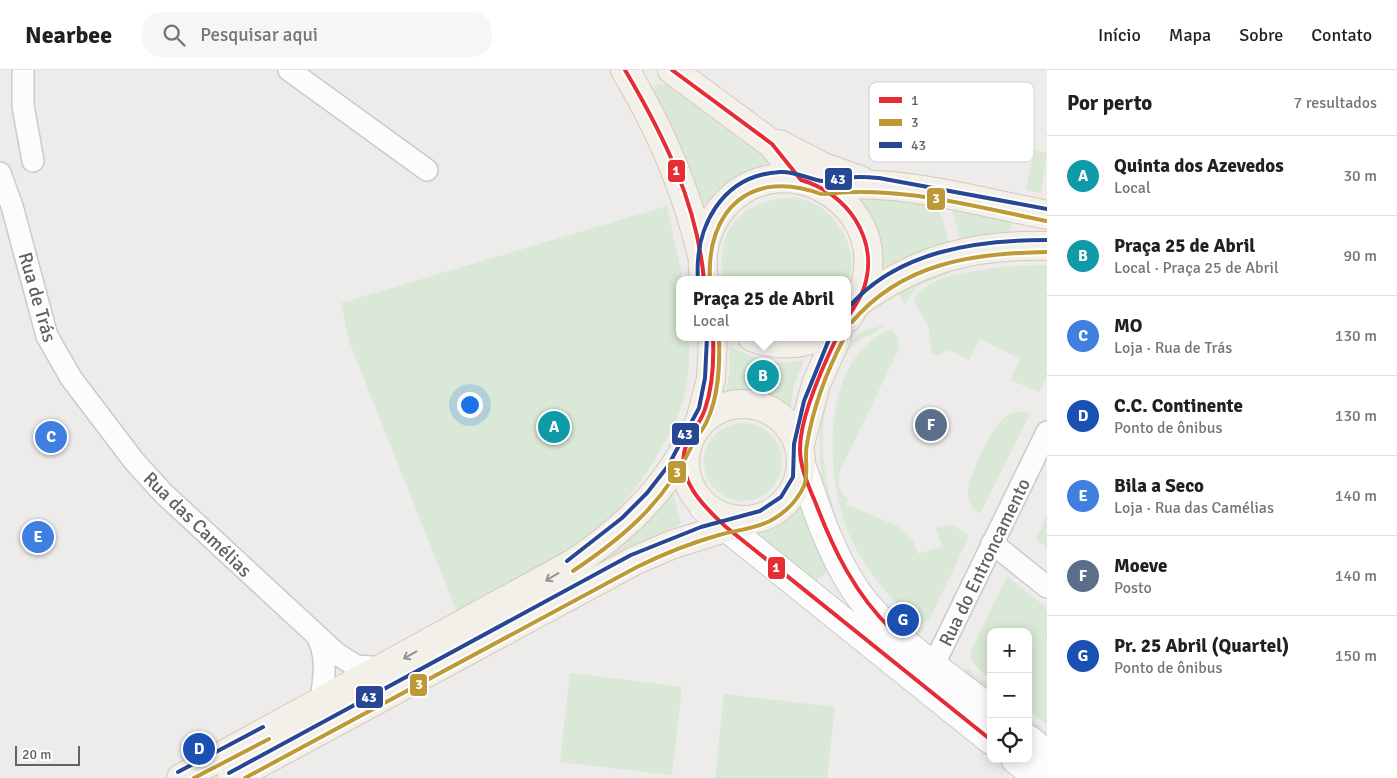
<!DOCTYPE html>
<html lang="pt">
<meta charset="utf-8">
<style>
:root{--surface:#fff;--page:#f6f6f6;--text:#202124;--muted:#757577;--line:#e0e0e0;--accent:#919394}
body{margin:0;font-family:Signika,sans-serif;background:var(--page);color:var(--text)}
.controls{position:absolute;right:15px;bottom:15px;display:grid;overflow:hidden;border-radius:10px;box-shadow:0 2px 12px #0003}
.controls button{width:45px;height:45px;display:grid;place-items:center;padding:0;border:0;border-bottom:1px solid var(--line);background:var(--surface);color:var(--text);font:25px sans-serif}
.scale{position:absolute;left:15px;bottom:12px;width:65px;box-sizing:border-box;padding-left:5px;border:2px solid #5f6366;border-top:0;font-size:14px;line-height:18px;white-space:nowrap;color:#5f6366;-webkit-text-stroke:4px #fff;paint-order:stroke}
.you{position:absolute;left:469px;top:334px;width:18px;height:18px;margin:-12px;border:4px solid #fff;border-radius:50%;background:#1a73e8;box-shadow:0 0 0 8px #1a73e833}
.badge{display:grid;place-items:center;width:32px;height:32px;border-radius:50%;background:var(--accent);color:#fff;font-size:16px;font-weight:700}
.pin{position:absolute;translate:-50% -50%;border:2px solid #fff;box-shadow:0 1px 5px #0006}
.popup{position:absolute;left:676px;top:206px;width:175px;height:65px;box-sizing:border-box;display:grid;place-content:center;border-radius:10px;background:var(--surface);filter:drop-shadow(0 1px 4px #0005);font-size:16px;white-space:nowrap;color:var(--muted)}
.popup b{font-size:19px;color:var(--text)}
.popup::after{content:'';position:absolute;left:50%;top:100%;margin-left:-10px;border:10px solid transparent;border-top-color:var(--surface)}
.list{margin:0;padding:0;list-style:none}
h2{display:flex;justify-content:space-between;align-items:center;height:65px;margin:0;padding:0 20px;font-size:21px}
h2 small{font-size:16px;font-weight:400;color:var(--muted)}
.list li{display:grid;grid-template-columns:32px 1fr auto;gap:15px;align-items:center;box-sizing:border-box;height:80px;padding:0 20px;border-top:1px solid var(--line)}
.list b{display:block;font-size:19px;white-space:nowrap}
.list p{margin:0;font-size:16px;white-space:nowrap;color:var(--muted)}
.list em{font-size:16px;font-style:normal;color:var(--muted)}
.icon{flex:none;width:28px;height:28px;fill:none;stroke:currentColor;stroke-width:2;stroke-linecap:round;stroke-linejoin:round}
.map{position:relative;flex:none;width:1047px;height:708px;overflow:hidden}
header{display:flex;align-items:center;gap:30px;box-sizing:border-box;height:70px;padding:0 25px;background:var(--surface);border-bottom:1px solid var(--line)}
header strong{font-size:24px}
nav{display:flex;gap:28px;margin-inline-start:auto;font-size:18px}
.search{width:350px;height:45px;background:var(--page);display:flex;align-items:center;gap:12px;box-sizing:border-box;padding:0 18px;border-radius:20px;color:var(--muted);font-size:19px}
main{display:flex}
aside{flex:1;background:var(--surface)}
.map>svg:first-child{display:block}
.green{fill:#dae8d7}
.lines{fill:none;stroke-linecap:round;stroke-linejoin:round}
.minor-casing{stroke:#cbcac9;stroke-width:24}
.secondary-casing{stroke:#c8c9c9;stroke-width:30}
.primary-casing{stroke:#d4c9ba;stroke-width:30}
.minor{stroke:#fcfcfc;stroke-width:21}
.secondary{stroke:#fcfcfc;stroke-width:28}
.primary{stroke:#f3f0ea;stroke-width:28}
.bus-1-casing{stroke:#fff;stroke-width:8}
.bus-2-casing{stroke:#fff;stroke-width:8}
.bus-3-casing{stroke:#fff;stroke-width:8}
.bus-1{stroke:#e62c34;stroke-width:4}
.bus-2{stroke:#be9a37;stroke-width:4}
.bus-3{stroke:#274794;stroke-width:4}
.oneway{stroke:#939494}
.labels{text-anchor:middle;stroke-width:4;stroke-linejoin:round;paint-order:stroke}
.street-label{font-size:19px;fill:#5f6366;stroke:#fff}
.key{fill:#fff;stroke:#cfd0d1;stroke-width:1}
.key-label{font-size:14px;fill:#5f6366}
.line-badge{stroke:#fff;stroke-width:2}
.badge-label{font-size:14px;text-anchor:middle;font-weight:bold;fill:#fff}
</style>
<header>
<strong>Nearbee</strong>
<div class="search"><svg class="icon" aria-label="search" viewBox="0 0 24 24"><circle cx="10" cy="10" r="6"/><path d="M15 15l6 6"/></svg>Pesquisar aqui</div>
<nav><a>Início</a><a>Mapa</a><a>Sobre</a><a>Contato</a></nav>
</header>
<main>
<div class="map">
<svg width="1047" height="708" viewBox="0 0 1047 708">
<rect width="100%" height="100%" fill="#eeecea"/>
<path class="green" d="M658 14 667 15 771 92C743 101 721 116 701 138L684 86 653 23 654 17Z
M1034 80 1047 83 1041 123 1026 120Z
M865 126 939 137 949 172 921 181 890 197 883 196 880 190 879 164 859 130Z
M796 127C803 130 812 132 818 136 843 151 860 187 847 215V210H723C715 156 744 129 796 127Z
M667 136 683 210H679V267H689C690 289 689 310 683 331 671 373 620 448 584 472 544 498 499 519 457 542L349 271 341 233Z
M952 140 1011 150V162L960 169Z
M1047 195V306L1039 322 1010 310 1020 289 980 269 969 290 946 279 939 286 932 284 928 255 914 232C923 198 1017 196 1047 195Z
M948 198 950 203 916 217 906 232 904 234 899 224 913 212Z
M885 255C875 265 861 266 851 278 806 336 821 429 854 489L850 491 821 414 819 363 822 339 847 276 862 261Z
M891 259 898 268 899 279 841 398C837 410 837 420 848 429L846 434 899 457 913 471 918 484 942 477 936 458 952 455 967 464 968 469 930 548 923 553C910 551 897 534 889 525 870 504 855 481 845 454 825 395 822 286 891 259Z
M729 276C754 288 778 298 805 289L794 315 790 340C769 323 752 317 726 322L730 300Z
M1022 341 1030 344 980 444C975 440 970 436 968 429 965 412 989 363 1001 351 1007 344 1013 342 1022 341Z
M704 392a39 39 0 1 1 78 0a39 39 0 1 1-78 0Z
M673 423 681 454 610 490 608 487 643 456Z
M801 435 830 499 814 513 754 464C775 462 788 450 801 435Z
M1047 445V478L1036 469Z
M1007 506 1047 538V654L1028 640V562H991V610L971 591V581Z
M967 598 991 617V623L964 602Z
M570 603 682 617 672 705 560 692Z
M724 624 835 637 827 708H715Z
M1028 647 1047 662V668L1028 653Z"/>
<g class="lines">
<defs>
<path id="minor" d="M23 0V36L33 91
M289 0 427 100
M0 103 12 136 47 266 71 308 134 391 163 423 337 584 356 596 385 598
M992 473 1047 517
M317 566C329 587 323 611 321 633
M934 594 1047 362"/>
<path id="secondary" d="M801 394C816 437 830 483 856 521 886 565 948 606 991 640
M703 436 726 457 991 670
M1028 669 1047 684
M1015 689 1038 708"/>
<path id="primary" d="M625 0C660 58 686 119 702 185
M672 0 772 74 801 110
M779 74 823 97 860 110
M823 118C888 105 981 132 1047 145
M704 210C700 184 705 159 722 138 777 71 886 127 866 211 863 225 855 236 847 248
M858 232C919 189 972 174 1047 176
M752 267C775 276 796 276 820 267
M685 392a58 58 0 1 1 116 0a58 58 0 1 1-116 0Z
M700 351 711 309 713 267
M799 378 816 314 837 267
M181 708 574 493C619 463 660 425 686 377
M232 708 634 491 671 475 750 450"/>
</defs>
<use href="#minor" class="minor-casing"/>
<use href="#secondary" class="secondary-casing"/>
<use href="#primary" class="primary-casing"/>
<use href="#minor" class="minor"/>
<use href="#secondary" class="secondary"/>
<use href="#primary" class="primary"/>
<defs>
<path id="bus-1" d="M625 0C664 66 697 133 704 210
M672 0 772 74 801 110
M801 110C847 123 880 169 864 218 860 229 854 238 847 248
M713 267C714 291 713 316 705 339 701 352 692 361 687 373 673 407 703 436 726 457L991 670
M837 267C823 296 800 348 800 379 800 398 809 417 816 434 834 481 855 524 892 560"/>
<path id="bus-2" d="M824 124C899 115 972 136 1046 151
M710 210C706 139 752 98 821 124
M852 252C902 193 973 183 1047 182
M573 501C627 465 666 430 694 372 697 365 703 360 706 353 719 327 720 295 719 267
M194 708 269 669
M245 708 637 497C663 484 691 473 719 465 736 460 754 459 770 451 785 443 797 431 804 416 809 402 804 388 807 374 813 338 826 303 843 270"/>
<path id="bus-3" d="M698 210C694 157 722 105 780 102 795 101 808 109 822 111 830 111 839 109 848 108 858 106 868 107 879 108L1047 139
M847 239C896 181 975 170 1047 170
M567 491 622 448 647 423 668 396 699 338 705 308 707 267
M178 702 263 657
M229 703 631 485 701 457 760 441 781 427 793 407 794 374 804 331 830 267"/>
</defs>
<use href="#bus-1" class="bus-1-casing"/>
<use href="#bus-2" class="bus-2-casing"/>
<use href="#bus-3" class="bus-3-casing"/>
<use href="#bus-1" class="bus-1"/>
<use href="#bus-2" class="bus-2"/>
<use href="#bus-3" class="bus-3"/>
</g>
<defs><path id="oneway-shaft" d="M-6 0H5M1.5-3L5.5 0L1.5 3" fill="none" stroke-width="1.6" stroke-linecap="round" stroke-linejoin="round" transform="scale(1.25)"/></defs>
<g class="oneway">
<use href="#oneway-shaft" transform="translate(552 507) rotate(149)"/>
<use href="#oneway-shaft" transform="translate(410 585) rotate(151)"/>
</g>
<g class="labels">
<g class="street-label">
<text transform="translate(38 227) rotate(74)" y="7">Rua de Trás</text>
<text transform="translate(198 454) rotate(44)" y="7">Rua das Camélias</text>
<text transform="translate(984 492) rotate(-64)" y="7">Rua do Entroncamento</text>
</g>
</g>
<rect x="869" y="12" width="165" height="80" rx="8" class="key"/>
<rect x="879" y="27" width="23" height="6" fill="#e62c34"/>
<rect x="879" y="49" width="23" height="7" fill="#be9a37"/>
<rect x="879" y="72" width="23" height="6" fill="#274794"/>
<g class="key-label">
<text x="911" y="35">1</text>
<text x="911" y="57">3</text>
<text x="911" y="80">43</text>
</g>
<g class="line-badge">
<rect x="667" y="89" width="19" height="24" rx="5" fill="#e62c34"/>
<rect x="824" y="97" width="29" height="24" rx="5" fill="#274794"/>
<rect x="926" y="117" width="20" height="24" rx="5" fill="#be9a37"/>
<rect x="671" y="352" width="29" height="24" rx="5" fill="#274794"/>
<rect x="667" y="390" width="20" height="24" rx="5" fill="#be9a37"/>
<rect x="767" y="486" width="19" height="24" rx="5" fill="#e62c34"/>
<rect x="409" y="603" width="19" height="24" rx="5" fill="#be9a37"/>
<rect x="355" y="615" width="29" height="24" rx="5" fill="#274794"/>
</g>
<g class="badge-label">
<text x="676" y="105">1</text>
<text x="838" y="114">43</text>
<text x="936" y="133">3</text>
<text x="685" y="369">43</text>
<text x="677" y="407">3</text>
<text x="776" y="502">1</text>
<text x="419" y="619">3</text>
<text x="369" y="632">43</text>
</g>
</svg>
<div class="controls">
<button>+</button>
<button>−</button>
<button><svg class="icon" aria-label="locate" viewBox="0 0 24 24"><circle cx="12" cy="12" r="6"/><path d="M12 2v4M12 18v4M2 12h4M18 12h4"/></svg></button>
</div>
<div class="scale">20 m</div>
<div class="you"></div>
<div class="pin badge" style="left:554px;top:357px;background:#0f9aa8">A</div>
<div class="pin badge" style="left:763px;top:306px;background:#0f9aa8">B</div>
<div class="popup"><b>Praça 25 de Abril</b>Local</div>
<div class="pin badge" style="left:51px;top:367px;background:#3f7fe0">C</div>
<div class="pin badge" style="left:199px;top:679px;background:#1a4fb4">D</div>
<div class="pin badge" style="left:38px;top:467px;background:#3f7fe0">E</div>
<div class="pin badge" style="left:931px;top:355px;background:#5c6f8a">F</div>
<div class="pin badge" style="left:903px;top:550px;background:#1a4fb4">G</div>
</div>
<aside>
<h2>Por perto<small>7 resultados</small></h2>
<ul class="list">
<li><span class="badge" style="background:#0f9aa8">A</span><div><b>Quinta dos Azevedos</b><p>Local</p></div><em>30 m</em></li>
<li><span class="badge" style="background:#0f9aa8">B</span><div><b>Praça 25 de Abril</b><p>Local · Praça 25 de Abril</p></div><em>90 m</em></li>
<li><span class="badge" style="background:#3f7fe0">C</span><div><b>MO</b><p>Loja · Rua de Trás</p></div><em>130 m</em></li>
<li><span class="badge" style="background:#1a4fb4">D</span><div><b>C.C. Continente</b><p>Ponto de ônibus</p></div><em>130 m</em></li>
<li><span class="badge" style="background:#3f7fe0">E</span><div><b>Bila a Seco</b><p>Loja · Rua das Camélias</p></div><em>140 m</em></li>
<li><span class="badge" style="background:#5c6f8a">F</span><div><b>Moeve</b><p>Posto</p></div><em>140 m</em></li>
<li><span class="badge" style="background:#1a4fb4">G</span><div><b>Pr. 25 Abril (Quartel)</b><p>Ponto de ônibus</p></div><em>150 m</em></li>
</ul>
</aside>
</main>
